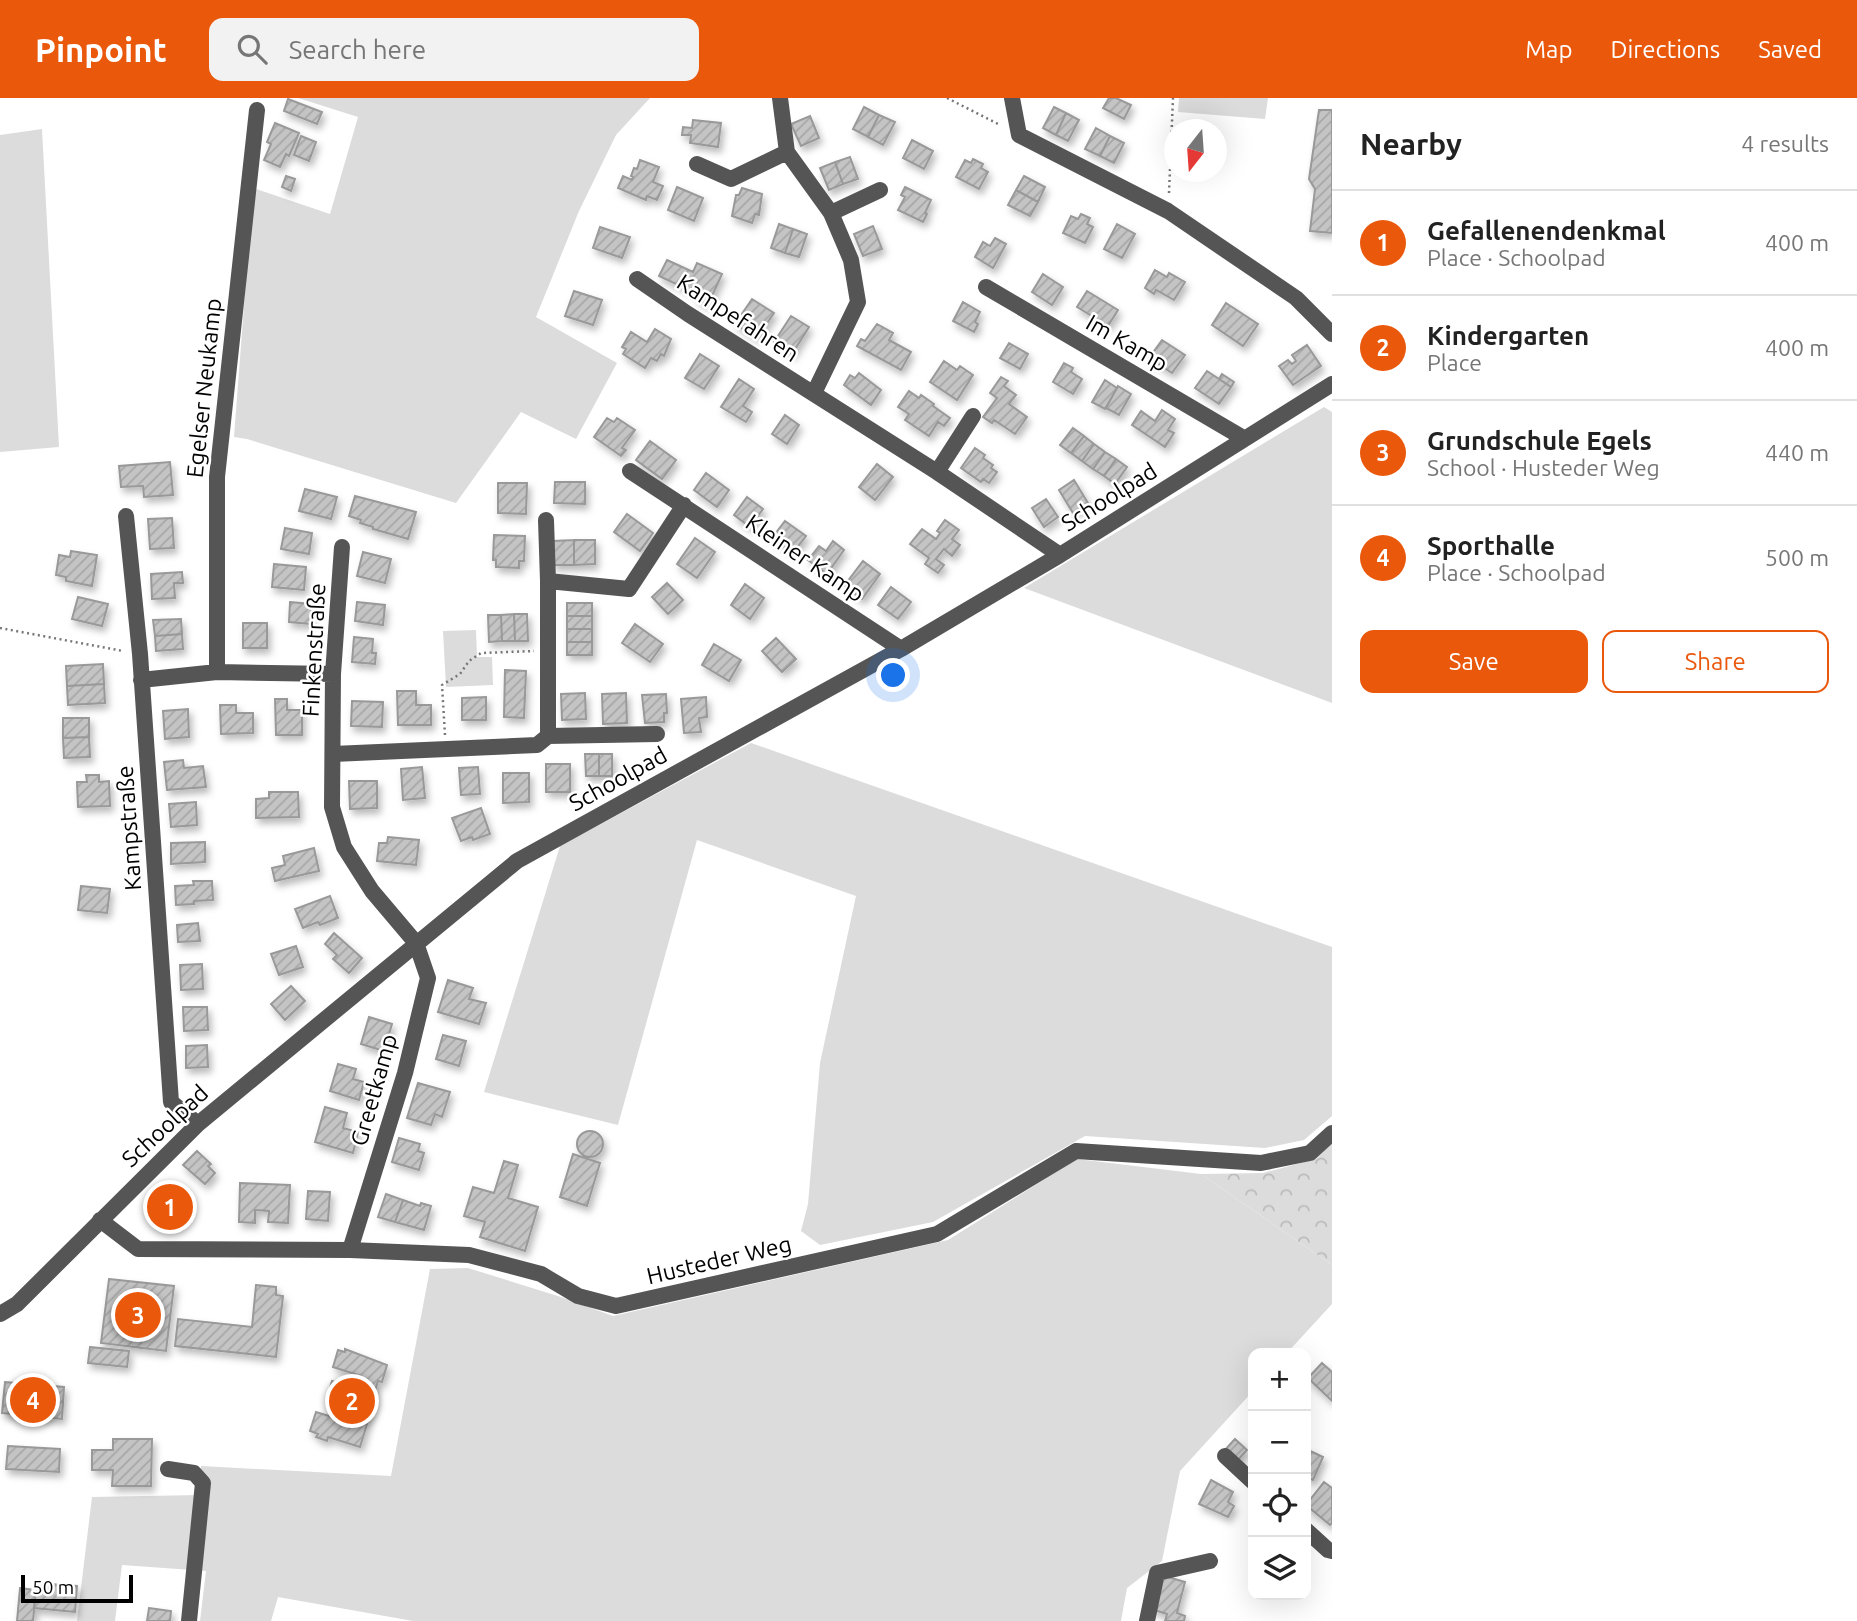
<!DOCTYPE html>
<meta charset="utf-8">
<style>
:root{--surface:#fff;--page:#f2f2f2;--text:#222;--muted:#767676;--line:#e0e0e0;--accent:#ea580c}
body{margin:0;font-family:Ubuntu,sans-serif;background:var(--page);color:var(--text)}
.controls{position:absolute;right:21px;bottom:21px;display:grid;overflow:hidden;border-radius:14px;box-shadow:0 7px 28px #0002}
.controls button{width:63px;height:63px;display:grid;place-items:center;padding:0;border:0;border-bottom:2px solid var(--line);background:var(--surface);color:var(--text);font:35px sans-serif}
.compass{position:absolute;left:1164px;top:21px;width:63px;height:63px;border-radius:50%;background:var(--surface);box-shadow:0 7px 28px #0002;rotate:197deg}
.scale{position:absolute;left:21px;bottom:18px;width:112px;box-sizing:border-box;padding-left:7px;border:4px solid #000;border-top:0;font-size:19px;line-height:24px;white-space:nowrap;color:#000;-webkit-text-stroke:5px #fff;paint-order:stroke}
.you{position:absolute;left:894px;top:578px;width:24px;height:24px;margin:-18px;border:5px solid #fff;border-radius:50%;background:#1a73e8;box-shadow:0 0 0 10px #1a73e833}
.badge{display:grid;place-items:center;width:46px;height:46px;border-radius:50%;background:var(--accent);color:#fff;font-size:23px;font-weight:700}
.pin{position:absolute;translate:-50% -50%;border:4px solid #fff;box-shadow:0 2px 7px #0006}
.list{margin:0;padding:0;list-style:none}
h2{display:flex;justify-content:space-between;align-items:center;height:91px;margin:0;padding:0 28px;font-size:30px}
h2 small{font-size:23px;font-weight:400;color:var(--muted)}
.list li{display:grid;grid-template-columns:46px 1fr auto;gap:21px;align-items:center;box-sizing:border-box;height:105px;padding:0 28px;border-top:2px solid var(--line)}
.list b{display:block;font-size:26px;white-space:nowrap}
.list p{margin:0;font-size:23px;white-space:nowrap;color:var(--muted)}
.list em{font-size:23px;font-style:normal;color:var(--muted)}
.actions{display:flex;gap:14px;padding:21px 28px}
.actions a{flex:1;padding:16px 0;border:2px solid var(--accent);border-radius:14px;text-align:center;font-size:24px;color:var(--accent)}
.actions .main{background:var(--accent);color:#fff}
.icon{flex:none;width:38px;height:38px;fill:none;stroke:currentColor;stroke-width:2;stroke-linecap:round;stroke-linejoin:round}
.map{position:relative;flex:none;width:1332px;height:1523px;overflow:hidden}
header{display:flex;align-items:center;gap:42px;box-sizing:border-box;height:98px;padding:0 35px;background:var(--accent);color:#fff}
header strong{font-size:33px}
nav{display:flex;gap:38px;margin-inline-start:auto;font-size:24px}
.search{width:490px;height:63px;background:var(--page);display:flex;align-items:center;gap:18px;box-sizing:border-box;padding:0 24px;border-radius:14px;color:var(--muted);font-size:26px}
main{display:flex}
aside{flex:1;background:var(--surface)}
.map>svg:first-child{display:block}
.green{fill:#dcdcdc}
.forest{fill:url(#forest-crowns)}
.building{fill:url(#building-hatch);stroke:#999;stroke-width:2;filter:url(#shadow)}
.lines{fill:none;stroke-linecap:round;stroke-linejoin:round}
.path{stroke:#777;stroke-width:2.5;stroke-dasharray:2 3.5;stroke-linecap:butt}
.minor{stroke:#555;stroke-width:16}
.labels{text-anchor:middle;stroke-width:5;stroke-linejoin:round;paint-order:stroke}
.street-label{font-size:23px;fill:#000;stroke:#fff}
</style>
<header>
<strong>Pinpoint</strong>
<div class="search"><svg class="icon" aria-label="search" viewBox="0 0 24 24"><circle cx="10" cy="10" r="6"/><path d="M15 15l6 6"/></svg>Search here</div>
<nav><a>Map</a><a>Directions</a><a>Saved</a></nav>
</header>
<main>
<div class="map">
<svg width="1332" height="1523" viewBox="0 0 1332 1523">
<defs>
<pattern id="forest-crowns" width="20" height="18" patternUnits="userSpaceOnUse" patternTransform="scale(1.75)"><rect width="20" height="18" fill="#dcdcdc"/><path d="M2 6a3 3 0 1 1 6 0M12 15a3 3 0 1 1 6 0" fill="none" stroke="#bbb"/></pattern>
<pattern id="building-hatch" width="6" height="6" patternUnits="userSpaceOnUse" patternTransform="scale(1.75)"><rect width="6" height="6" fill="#c4c4c4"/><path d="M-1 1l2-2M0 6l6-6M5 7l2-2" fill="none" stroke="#a7a7a7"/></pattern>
<filter id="shadow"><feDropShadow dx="3" dy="5" stdDeviation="3.5" flood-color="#0004"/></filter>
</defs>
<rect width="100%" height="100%" fill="#fff"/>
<path class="green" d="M298 0H650L616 37 579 113 536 219 617 265 576 341 521 314 456 405 247 341 234 339 253 90 330 116 358 19Z
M1179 0H1268L1265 21 1178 14Z
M42 31 59 349 0 354V37Z
M1324 309 1332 314V605L1024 490Z
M476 532 477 559H492L493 587 446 589 443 533Z
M751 645 1332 849V1018L1304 1042 1265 1050 1085 1038 933 1124 820 1147 801 1133 808 1106 820 965 856 798 697 742 618 1027 484 994 560 748Z
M1077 1061 1201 1076 1332 1167V1206L1287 1255H1253V1293L1180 1373 1162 1463 1127 1490 1121 1523H413L278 1499 271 1523H200L206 1473 122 1467 115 1523H77L92 1399 200 1397 201 1368 391 1378 430 1171 468 1170 561 1199 613 1218 948 1142Z"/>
<path class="forest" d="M1332 1045V1167L1201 1076 1263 1075 1316 1061Z"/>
<path class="building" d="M1109 0H1116L1131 7 1124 21 1103 10Z
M288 1 322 14 317 26 284 13Z
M864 9 879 17 868 39 853 31Z
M1054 9 1066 15 1056 37 1043 30Z
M1319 12H1332V135L1310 133 1315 91 1309 81Z
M1066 15 1079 22 1068 43 1056 37Z
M879 17 895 24 883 47 868 39Z
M810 18 819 40 801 48 791 26Z
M693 22 721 25 718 49 690 45 691 37H682L683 29 692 30Z
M275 25 299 35 289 58 286 56 280 69 264 62 271 46 267 44Z
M1096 30 1110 38 1100 58 1085 51Z
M301 38 316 44 309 63 294 57Z
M1110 38 1124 45 1114 65 1100 58Z
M912 42 933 53 924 71 903 60Z
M850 59 858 81 843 86 835 64Z
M973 61 983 66 981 70 988 74 979 91 956 79 965 62 971 65Z
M640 62 659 69 653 84 663 88 657 102 647 98 646 102 618 90 623 78 632 82 633 79 631 78 634 70 637 71Z
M835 64 843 86 829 92 820 70Z
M286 78 295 81 291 93 282 89Z
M1024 78 1045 89 1038 104 1016 92Z
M677 89 703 100 694 123 668 112Z
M905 89 931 102 925 115 927 116 923 124 898 112 905 99 901 97Z
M742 90 762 96 759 117 755 116 752 125 732 118 736 97H739Z
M1016 92 1038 104 1030 118 1008 107Z
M1081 116 1090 120 1087 126 1093 129 1085 145 1063 135 1071 118 1078 121Z
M779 126 793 131 785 155 771 150Z
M1117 126 1135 136 1122 160 1104 151Z
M873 128 882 151 863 158 854 136Z
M600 129 630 139 622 160 593 150Z
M793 131 807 136 799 159 785 155Z
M995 140 1006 146 993 170 975 159 983 144 990 148Z
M667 162 693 174 697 165 722 176 708 207 696 201 698 196 659 178Z
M1155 172 1167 179 1169 175 1185 184 1174 202 1156 192 1154 196 1145 190Z
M1043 176 1063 189 1052 207 1032 194Z
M574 193 602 202 593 227 565 218Z
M1087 193 1118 212 1108 228 1077 209Z
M752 201 774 215 757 240 735 226Z
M963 204 980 214 975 224 978 226 974 234 953 223Z
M1226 205 1258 226 1243 248 1212 227Z
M791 218 809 229 792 256 774 244Z
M877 226 893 235 889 242 911 254 901 272 857 248 861 241 865 243Z
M655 231 671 241 664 258 661 256 657 263 651 260 645 270 623 256 626 251 622 249 631 234 647 244Z
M1162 242 1185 257 1172 275 1149 260Z
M1009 245 1028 256 1020 271 1000 260Z
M1307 247 1321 268 1293 287 1279 268 1288 262 1292 266 1296 263 1292 257Z
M700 256 719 268 704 291 685 280Z
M944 263 957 272 960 268 973 277 957 302 930 284Z
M1064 265 1073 270 1071 274 1082 281 1073 296 1053 284Z
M1207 273 1231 289 1219 306 1195 290Z
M859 275 881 292 871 307 844 287 850 277 855 280Z
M1222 276 1234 284 1231 289 1219 281Z
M1001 279 1008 283 1004 288 1016 297 1009 306 1027 319 1015 336 994 322 992 325 983 319 997 300 990 295Z
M739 281 754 291 743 308 752 314 746 324 721 309Z
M1105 282 1117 290 1105 311 1092 304Z
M1118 288 1131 296 1119 317 1106 310Z
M909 293 919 300 921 297 934 306 933 308 950 320 944 328 938 324 929 338 905 322 909 316 898 309Z
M1162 312 1175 321 1168 332 1174 335 1165 349 1132 327 1141 313 1155 323Z
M785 317 799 327 787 346 772 336Z
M607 320 614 324 617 320 635 332 622 350 626 352 621 358 594 339Z
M1073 330 1084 338 1071 355 1060 347Z
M1084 338 1094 346 1082 363 1071 355Z
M650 343 676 362 662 381 636 362Z
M1094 346 1105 354 1093 371 1082 363Z
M975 350 985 357 983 360 993 367 991 370 997 374 989 385 983 381 981 384 961 370Z
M1105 354 1116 361 1104 378 1093 371Z
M1116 361 1127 369 1115 386 1104 378Z
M170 364 173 397 144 399 143 388 121 389 119 368Z
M877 366 893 379 875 402 859 389Z
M706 375 729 392 717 409 694 392Z
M1074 382 1088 405 1073 415 1059 392Z
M555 384H585V406L554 405Z
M498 385H527L526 416 498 415Z
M305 391 337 399 331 421 299 413Z
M355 398 416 414 408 441 373 431V429L360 425 361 422 349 418Z
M747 399 763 411 750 429 734 417Z
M1046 401 1058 419 1044 429 1032 410Z
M627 416 653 435 640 453 614 434Z
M172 420 174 450 150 451 148 421Z
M945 422 959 432 952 441 960 447 952 458 944 451 936 461 944 467 938 475 925 466 929 460 910 446 922 431 936 441 940 435 937 433Z
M785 423 806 438 793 455 772 440Z
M285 430 312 435 309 456 281 451Z
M494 437 525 438 524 463H519V470L496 469V462H493Z
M695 440 715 454 697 480 677 466Z
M574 442H595V466L574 467Z
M574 442V467H553V443Z
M833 443 844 452 827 476 808 462 819 448 826 453Z
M71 453 97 457 92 488 66 483V479L56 477 59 457 70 459Z
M363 454 391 461 385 485 357 478Z
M863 463 880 476 862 501 844 488Z
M274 466 306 469 304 492 272 489Z
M182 474 183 485H174L175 500 152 501 151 476Z
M667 485 683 502 668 516 652 499Z
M745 486 764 500 750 521 731 507Z
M891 489 911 504 898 521 878 507Z
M78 499 108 506 102 528 72 521Z
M290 504 312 506 310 526 289 524Z
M357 504 385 507 383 527 355 523Z
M567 505H592V518H567Z
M514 516H527L528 543H515Z
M514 516 515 543H502L501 517Z
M488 517H501L502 543 489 544Z
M567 518H592V531H567Z
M181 521 182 536 155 538 153 522Z
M243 525H267V550H243Z
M635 526 663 546 650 564 622 545Z
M567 531H592V544H567Z
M182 536 183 551 156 553 155 538Z
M354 539 373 541 372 555H376L375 566 352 564Z
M776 540 796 561 782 574 762 553Z
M567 544H592V557H567Z
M714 546 741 562 729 583 702 567Z
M103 566 104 586 67 588 66 568Z
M505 572 526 573 524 620 504 619Z
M104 586 105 605 68 607 67 588Z
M397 593H416V607H431V627H398Z
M585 595 586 621 562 622 561 596Z
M626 595 627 625 603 626 602 596Z
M666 596 667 615H664V624L645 625 642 597Z
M486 599V622H462V600Z
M706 599 707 619 699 620 701 634 684 635 681 601Z
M275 601H287V612H302V637H276Z
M352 603 383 604 382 629 351 628Z
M220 607H236V615H253V635L221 636Z
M188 611 189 639 165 641 163 613Z
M63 620H89V639L63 640Z
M89 639 90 659 64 660 63 640Z
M585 656H599V678H586Z
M599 656H612V678H599Z
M183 662 184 670 203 668 206 689 167 692 164 664Z
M546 666H570V694H546Z
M422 669 425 700 403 702 401 671Z
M478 669 480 696 461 697 459 670Z
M503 675H529V704L503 705Z
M86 677H99V684L109 683 110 708 78 709 77 684H87Z
M349 683H377V710L350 711Z
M269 694H298L299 719 256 720V701L269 700Z
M196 704 197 727 171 729 169 706Z
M481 710 490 736 473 742 472 739 461 743 452 720Z
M388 739 419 742 416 767 377 763 379 745H387Z
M205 744V764L171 766V745Z
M314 750 319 773 275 783 272 770 285 767 283 758Z
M193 783H212L213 802 194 803V806L176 807 175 788 194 787Z
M81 788 110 791 107 815 78 812Z
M330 798 338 820 320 827 318 824 303 830 295 811Z
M198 825 200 843 178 844 177 827Z
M334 835 362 860 349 875 333 861 337 857 325 846Z
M296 848 303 869 279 877 271 856Z
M202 866 203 891 181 892 180 867Z
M448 882 473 890 469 901 486 905 479 926 438 914Z
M291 888 305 903 285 922 271 906Z
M183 909H207L208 932 184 933Z
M369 919 392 926 384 953 361 946Z
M443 937 466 943 459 968 436 961Z
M207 947 208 969 186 970V948Z
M338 966 356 971 353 981 364 984 359 1002 330 993Z
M418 985 450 994 442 1019 435 1016 431 1027 407 1020Z
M325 1009 347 1015 343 1030 358 1034 353 1055 315 1044Z
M577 1046a13 13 0 1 1 26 0a13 13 0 1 1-26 0Z
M399 1040 420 1046 418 1053 424 1055 419 1072 392 1064Z
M197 1053 211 1066 208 1068 215 1075 205 1086 183 1067Z
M573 1056 600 1065 587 1108 560 1099Z
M504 1063 518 1067 508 1100 538 1109 525 1153 480 1139 485 1124 464 1118 473 1089 494 1095Z
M240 1085 290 1087 288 1125 268 1124 269 1113 255 1112V1125L239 1124Z
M308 1093 330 1094 328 1123 306 1121Z
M386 1096 403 1102 395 1124 378 1119Z
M403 1102 420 1108 421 1105 431 1108 424 1132 395 1124Z
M109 1181 174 1188 166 1253 101 1245Z
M256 1187 276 1189V1197L283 1198 276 1259 175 1248 178 1221 252 1229Z
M90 1249 129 1253 127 1269 88 1265Z
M345 1251 387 1267 382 1284 378 1283 373 1299 375 1300 360 1349 328 1339 327 1343 316 1339 318 1336 310 1333 316 1314 339 1321 342 1311 329 1307 332 1297 328 1296 332 1283 351 1289 350 1292 357 1294 361 1278 333 1269 338 1252 345 1254Z
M1322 1265 1332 1274V1303L1308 1280Z
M5 1284 64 1289 62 1321 2 1315Z
M113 1341H152L151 1388H112L113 1372H92V1352H113Z
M1235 1341 1247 1352 1236 1364 1224 1353Z
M8 1348 60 1351 59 1374 6 1371Z
M1306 1351 1323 1359 1313 1382 1306 1379Z
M1211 1382 1233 1394 1228 1404 1234 1408 1228 1419 1199 1406Z
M1324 1384 1332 1390V1425L1330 1427 1306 1407Z
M1161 1477 1185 1484 1177 1515 1185 1518 1184 1523H1165L1167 1516 1151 1511Z
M36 1485 77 1488 75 1514 34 1510Z
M20 1490 36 1492 33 1523H17Z
M149 1510 171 1513 170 1523H147Z"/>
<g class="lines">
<path class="path" d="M947 0 1000 27
M1169 95 1173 0
M0 530 123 553
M445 637 442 587 460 576 469 563 481 555 534 553"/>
<path class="minor" d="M780 0 787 54 831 115 851 162 858 204 814 295
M1012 0 1019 37 1168 113 1296 200 1332 236
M697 66 731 81 787 54
M831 115 880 92
M637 181 688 216 937 374 1060 457
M986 189 1245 341
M630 373 901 551
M937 374 973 318
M126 418 140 556 171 1004 198 1026
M546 422 548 483
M342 449 333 576 332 709 344 749 372 793 416 845 428 880 405 975 350 1152
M217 574V379L257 12
M141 582 217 574 333 576
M548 638V483L629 491 684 407
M333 656 537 647 548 638 657 636
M100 1122 138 1151 350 1152 469 1157 541 1176 578 1198 616 1208 937 1136 1076 1053 1261 1065 1310 1055 1332 1035
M0 1216 17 1206 198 1026 517 763 901 551 1060 457 1332 286
M1225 1358 1253 1384
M168 1371 194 1375 203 1385 189 1523
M1306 1432 1328 1452 1332 1453
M1147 1523 1157 1475 1210 1463"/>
</g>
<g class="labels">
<g class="street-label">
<text transform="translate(738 220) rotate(33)" y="8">Kampefahren</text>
<text transform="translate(1127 245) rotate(30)" y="8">Im Kamp</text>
<text transform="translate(204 290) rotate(-84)" y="8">Egelser Neukamp</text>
<text transform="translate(1109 399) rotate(-32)" y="8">Schoolpad</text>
<text transform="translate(805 460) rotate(34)" y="8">Kleiner Kamp</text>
<text transform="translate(314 552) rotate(-87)" y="8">Finkenstraße</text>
<text transform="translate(618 681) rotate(-29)" y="8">Schoolpad</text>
<text transform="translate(129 730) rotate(-94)" y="8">Kampstraße</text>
<text transform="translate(374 992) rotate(-74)" y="8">Greetkamp</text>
<text transform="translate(165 1028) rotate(-43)" y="8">Schoolpad</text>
<text transform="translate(719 1162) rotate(-13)" y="8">Husteder Weg</text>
</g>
</g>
</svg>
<div class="controls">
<button>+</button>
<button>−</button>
<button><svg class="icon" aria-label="locate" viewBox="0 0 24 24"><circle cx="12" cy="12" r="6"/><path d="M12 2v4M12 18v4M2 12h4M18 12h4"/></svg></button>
<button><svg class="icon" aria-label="layers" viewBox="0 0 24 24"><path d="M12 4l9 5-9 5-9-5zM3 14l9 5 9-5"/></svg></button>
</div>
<svg class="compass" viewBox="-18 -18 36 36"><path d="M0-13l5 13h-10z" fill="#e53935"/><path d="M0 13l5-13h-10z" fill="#767676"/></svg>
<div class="scale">50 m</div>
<div class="you"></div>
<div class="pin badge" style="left:170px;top:1109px">1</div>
<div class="pin badge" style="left:352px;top:1303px">2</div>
<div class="pin badge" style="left:138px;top:1217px">3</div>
<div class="pin badge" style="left:33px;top:1302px">4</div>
</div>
<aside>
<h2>Nearby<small>4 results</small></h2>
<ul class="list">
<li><span class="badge">1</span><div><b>Gefallenendenkmal</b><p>Place · Schoolpad</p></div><em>400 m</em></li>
<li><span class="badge">2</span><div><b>Kindergarten</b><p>Place</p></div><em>400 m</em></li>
<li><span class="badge">3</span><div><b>Grundschule Egels</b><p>School · Husteder Weg</p></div><em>440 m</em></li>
<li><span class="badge">4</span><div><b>Sporthalle</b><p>Place · Schoolpad</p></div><em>500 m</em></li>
</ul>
<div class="actions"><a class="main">Save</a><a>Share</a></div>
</aside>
</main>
